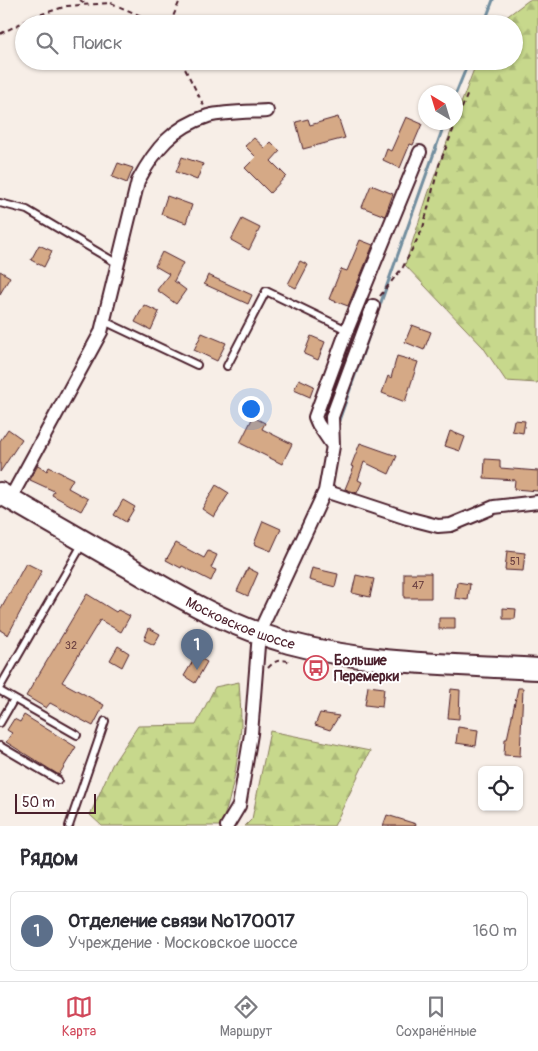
<!DOCTYPE html>
<html lang="ru">
<meta charset="utf-8">
<style>
:root{--surface:#fff;--page:#f7f7f7;--text:#2b2b33;--muted:#7c7c81;--line:#e1e1e2;--accent:#d1495b}
body{margin:0;font-family:Pangolin,sans-serif;background:var(--page);color:var(--text)}
.controls{position:absolute;right:15px;bottom:15px;display:grid;overflow:hidden;border-radius:8px;box-shadow:0 1px 4px #0004}
.controls button{width:45px;height:45px;display:grid;place-items:center;padding:0;border:0;border-bottom:1px solid var(--line);background:var(--surface);color:var(--text);font:25px sans-serif}
.compass{position:absolute;left:418px;top:85px;width:45px;height:45px;border-radius:50%;background:var(--surface);box-shadow:0 1px 4px #0004;rotate:322deg}
.scale{position:absolute;left:15px;bottom:12px;width:81px;box-sizing:border-box;padding-left:5px;border:2px solid #4a1f2b;border-top:0;font-size:14px;line-height:18px;white-space:nowrap;color:#4a1f2b;-webkit-text-stroke:4px #fff;paint-order:stroke}
.you{position:absolute;left:250px;top:408px;width:18px;height:18px;margin:-12px;border:4px solid #fff;border-radius:50%;background:#1a73e8;box-shadow:0 0 0 8px #1a73e833}
.badge{display:grid;place-items:center;width:32px;height:32px;border-radius:50%;background:var(--accent);color:#fff;font-size:16px;font-weight:700}
.pin{position:absolute;translate:-50% -41px;filter:drop-shadow(0 1px 2px #0008)}
.pin::after{content:'';position:absolute;top:26px;width:18px;height:15px;background:inherit;clip-path:polygon(0 0,100% 0,50% 100%)}
.list{margin:0;padding:0;list-style:none}
h2{display:flex;justify-content:space-between;align-items:center;height:65px;margin:0;padding:0 20px;font-size:21px}
h2 small{font-size:16px;font-weight:400;color:var(--muted)}
.list li{display:grid;grid-template-columns:32px 1fr auto;gap:15px;align-items:center;box-sizing:border-box;height:80px;margin:0 10px 10px;padding:0 10px;border:1px solid var(--line);border-radius:8px}
.list b{display:block;font-size:19px;white-space:nowrap}
.list p{margin:0;font-size:16px;white-space:nowrap;color:var(--muted)}
.list em{font-size:16px;font-style:normal;color:var(--muted)}
.icon{flex:none;width:28px;height:28px;fill:none;stroke:currentColor;stroke-width:2;stroke-linecap:round;stroke-linejoin:round}
.map{position:relative;flex:none;width:538px;height:826px;overflow:hidden}
.search{position:absolute;background:var(--surface);box-shadow:0 1px 4px #0004;left:15px;right:15px;top:15px;height:55px;display:flex;align-items:center;gap:12px;box-sizing:border-box;padding:0 18px;border-radius:28px;color:var(--muted);font-size:19px}
.sheet{height:155px;background:var(--surface)}
nav{display:flex;justify-content:space-around;align-items:center;box-sizing:border-box;height:70px;border-top:1px solid var(--line);background:var(--surface);font-size:14px;color:var(--muted)}
nav a{display:grid;justify-items:center;gap:2px}
nav .on{color:var(--accent)}
.map>svg:first-child{display:block}
.forest{fill:url(#forest-firs);stroke:#887c5c}
.lines{fill:none;stroke-linecap:round;stroke-linejoin:round}
.stream{stroke:#728e9f;stroke-width:3}
.building{fill:#d5a986;stroke:#4a1f2b}
.service-casing{stroke:#4a1f2b;stroke-width:10}
.minor-casing{stroke:#4a1f2b;stroke-width:16}
.primary-casing{stroke:#4a1f2b;stroke-width:24}
.path{stroke:#4a1f2b;stroke-width:2;stroke-dasharray:5 4;stroke-linecap:butt}
.service{stroke:#fff;stroke-width:6}
.minor{stroke:#fff;stroke-width:12}
.primary{stroke:#fff;stroke-width:20}
.labels{text-anchor:middle;stroke-width:4;stroke-linejoin:round;paint-order:stroke}
.number-label{font-size:11px;fill:#6d4242}
.street-label{font-size:14px;fill:#4a1f2b;stroke:#fff}
.poi-label{font-size:14px;font-weight:bold;fill:#4a1f2b;stroke:#fff;text-anchor:start}
</style>
<div class="map">
<svg width="538" height="826" viewBox="0 0 538 826">
<defs>
<pattern id="forest-firs" width="22" height="20" patternUnits="userSpaceOnUse" patternTransform="scale(1.25)"><rect width="22" height="20" fill="#c7d88c"/><path d="M5 1l3.5 6h-7zM16 11l3.5 6h-7z" fill="#acb979"/></pattern>
</defs>
<rect width="100%" height="100%" fill="#f7eee7"/>
<filter id="ink" filterUnits="userSpaceOnUse"><feTurbulence type="fractalNoise" baseFrequency=".02" numOctaves="2"/><feDisplacementMap in="SourceGraphic" scale="10" xChannelSelector="R" yChannelSelector="G"/><feConvolveMatrix kernelMatrix="1 2 1 2 8 2 1 2 1" color-interpolation-filters="sRGB"/></filter>
<g filter="url(#ink)">
<path class="forest" d="M529 0H538V382L537 383 506 381 483 347 405 265 428 194 454 123 456 122V117L477 61H514V24H497Z
M239 682C240 696 241 711 241 725 240 746 231 810 219 826H102L90 815 112 765 138 726 196 725 215 687Z
M270 731 370 751 334 826H245L252 819Z"/>
<g class="lines">
<path class="stream" d="M484 24 493 0
M456 93 469 61
M337 426 445 122"/>
</g>
<path class="building" d="M338 117 345 138 303 149 296 122 308 119 310 125Z
M406 117 422 124 413 145 410 144 400 168 383 160 387 149 391 151Z
M254 138 265 148 271 142 280 151 271 161 286 176 270 193 245 168 256 157 245 146Z
M182 157 203 164 197 180 176 172Z
M118 163 133 168 127 183 112 177Z
M371 185 393 194 385 216 362 207Z
M167 196 192 205 186 223 161 214Z
M242 219 260 228 249 250 231 240Z
M360 240 373 245 348 306 329 299 341 269 347 271Z
M39 245 52 251 44 267 31 260Z
M162 252 183 263 174 281 186 290 176 304 157 290 169 274 155 266Z
M300 261 308 265 296 288 288 284Z
M0 271 10 277 0 294Z
M208 275 252 295 248 304 204 284Z
M144 305 159 312 151 330 135 322Z
M412 325 431 332 424 350 405 342Z
M202 333 226 343 217 361 194 350Z
M311 336 325 342 318 360 304 354Z
M397 356 418 362 405 402 382 393 388 376 391 378Z
M299 379 314 386 310 397 294 390Z
M253 417 265 423 262 429 292 444 282 464 240 443Z
M514 420 525 421 523 433 512 431Z
M8 429 22 439 0 472V441Z
M450 431 465 437 460 451 445 446Z
M360 443 397 456 389 474 364 462 358 480 362 482 357 493 345 489 354 467 351 466Z
M485 459 500 460V468L538 471V491L514 489 515 480 484 478Z
M38 465 47 471 49 467 73 479 68 488 88 499 81 511 52 495 54 491 30 480Z
M216 485 229 493 214 517 202 509Z
M123 500 135 507 126 522 114 515Z
M263 521 281 529 271 551 254 544Z
M176 543 204 558 208 551 217 555 211 568 216 570 211 581 182 566 181 568 166 560Z
M507 551 525 553 523 571 505 570Z
M26 563 42 571 8 635 0 630V611Z
M248 568 258 573 248 596 237 591Z
M312 568 338 574 335 587 309 580Z
M404 573H431V598H404Z
M356 575 374 579 370 597 352 593Z
M457 582 470 584 468 600 455 598Z
M87 594 116 612 118 610 130 616 121 632 100 620 62 682 104 705 93 726 50 703 46 708 26 696Z
M503 608 516 609 515 619H503Z
M439 618H455V629H439Z
M149 628 160 634 154 645 144 640Z
M118 646 129 653 122 667 110 660Z
M196 656 207 662 195 683 184 676Z
M368 686 384 688 382 707 365 705Z
M518 688H523L520 756 504 755 505 739H507Z
M451 689 460 690 459 719 448 718Z
M320 713 339 716 330 730 315 725Z
M24 715 76 747 59 775 6 742 12 733 7 730 14 719 20 722Z
M458 727 478 730 476 746 456 743Z
M387 815 416 824 415 826H383Z"/>
<g class="lines">
<defs>
<path id="service" d="M0 203 27 210 118 264
M104 321 197 365
M227 366 266 291 347 330
M0 687 83 543
M0 691 77 735
M0 723 14 699
M0 746 58 780
M69 826 105 721"/>
<path id="minor" d="M333 446 332 417 373 306
M325 491 407 518 438 526 451 525 494 507 538 502
M10 499 101 332 138 181C155 149 173 127 208 116 224 112 250 112 267 111
M227 826 239 806 251 734 259 633 325 491 333 446 318 424 315 417 347 330 420 152"/>
<g id="primary">
<path id="s1" d="M0 493C44 518 88 544 132 569 182 599 232 627 289 643 370 665 455 664 538 669"/>
</g>
</defs>
<use href="#service" class="service-casing"/>
<use href="#minor" class="minor-casing"/>
<use href="#primary" class="primary-casing"/>
<path class="path" d="M80 0 86 4
M170 24 180 0
M0 34 33 17 67 6 111 3 141 16 152 24
M181 61 204 106
M380 296 403 267 423 228 439 165 468 93
M268 668C274 661 281 658 290 662"/>
<use href="#service" class="service"/>
<use href="#minor" class="minor"/>
<use href="#primary" class="primary"/>
</g>
</g>
<defs>
<symbol id="bus-ring" viewBox="-11 -11 22 22"><circle r="9.5" fill="#fff" stroke="#d1495b" stroke-width="1.5"/><path d="M-5-6H5V4H4V6H2V4H-2V6H-4V4H-5ZM-3.5-4V0h7V-4ZM-3.5 1.2v1.5H-2V1.2ZM2 1.2v1.5H3.5V1.2Z" fill="#d1495b"/></symbol>
</defs>
<g fill-rule="evenodd">
<use href="#bus-ring" x="302" y="654" width="28" height="28"/>
</g>
<g class="labels">
<g class="number-label">
<text x="515" y="565">51</text>
<text x="418" y="589">47</text>
<text x="71" y="649">32</text>
</g>
<g class="street-label">
<text dy="5" stroke="none"><textPath href="#s1" startOffset="274">Московское шоссе</textPath></text>
</g>
<g class="poi-label">
<text x="334" y="665">Большие<tspan x="334" dy="16">Перемерки</tspan></text>
</g>
</g>
</svg>
<div class="controls">
<button><svg class="icon" aria-label="locate" viewBox="0 0 24 24"><circle cx="12" cy="12" r="6"/><path d="M12 2v4M12 18v4M2 12h4M18 12h4"/></svg></button>
</div>
<svg class="compass" viewBox="-18 -18 36 36"><path d="M0-13l5 13h-10z" fill="#e53935"/><path d="M0 13l5-13h-10z" fill="#7c7c81"/></svg>
<div class="scale">50 m</div>
<div class="you"></div>
<div class="pin badge" style="left:197px;top:670px;background:#5c6f8a">1</div>
<div class="search"><svg class="icon" aria-label="search" viewBox="0 0 24 24"><circle cx="10" cy="10" r="6"/><path d="M15 15l6 6"/></svg>Поиск</div>
</div>
<section class="sheet">
<h2>Рядом<small></small></h2>
<ul class="list">
<li><span class="badge" style="background:#5c6f8a">1</span><div><b>Отделение связи №170017</b><p>Учреждение · Московское шоссе</p></div><em>160 m</em></li>
</ul>
</section>
<nav>
<a class="on"><svg class="icon" aria-label="map" viewBox="0 0 24 24"><path d="M3 6l6-2 6 2 6-2v14l-6 2-6-2-6 2zM9 4v14M15 6v14"/></svg>Карта</a>
<a><svg class="icon" aria-label="directions" viewBox="0 0 24 24"><path d="M12 3l9 9-9 9-9-9zM9 14v-3h6M13 9l2 2-2 2"/></svg>Маршрут</a>
<a><svg class="icon" aria-label="saved" viewBox="0 0 24 24"><path d="M7 4h10v16l-5-4-5 4z"/></svg>Сохранённые</a>
</nav>
